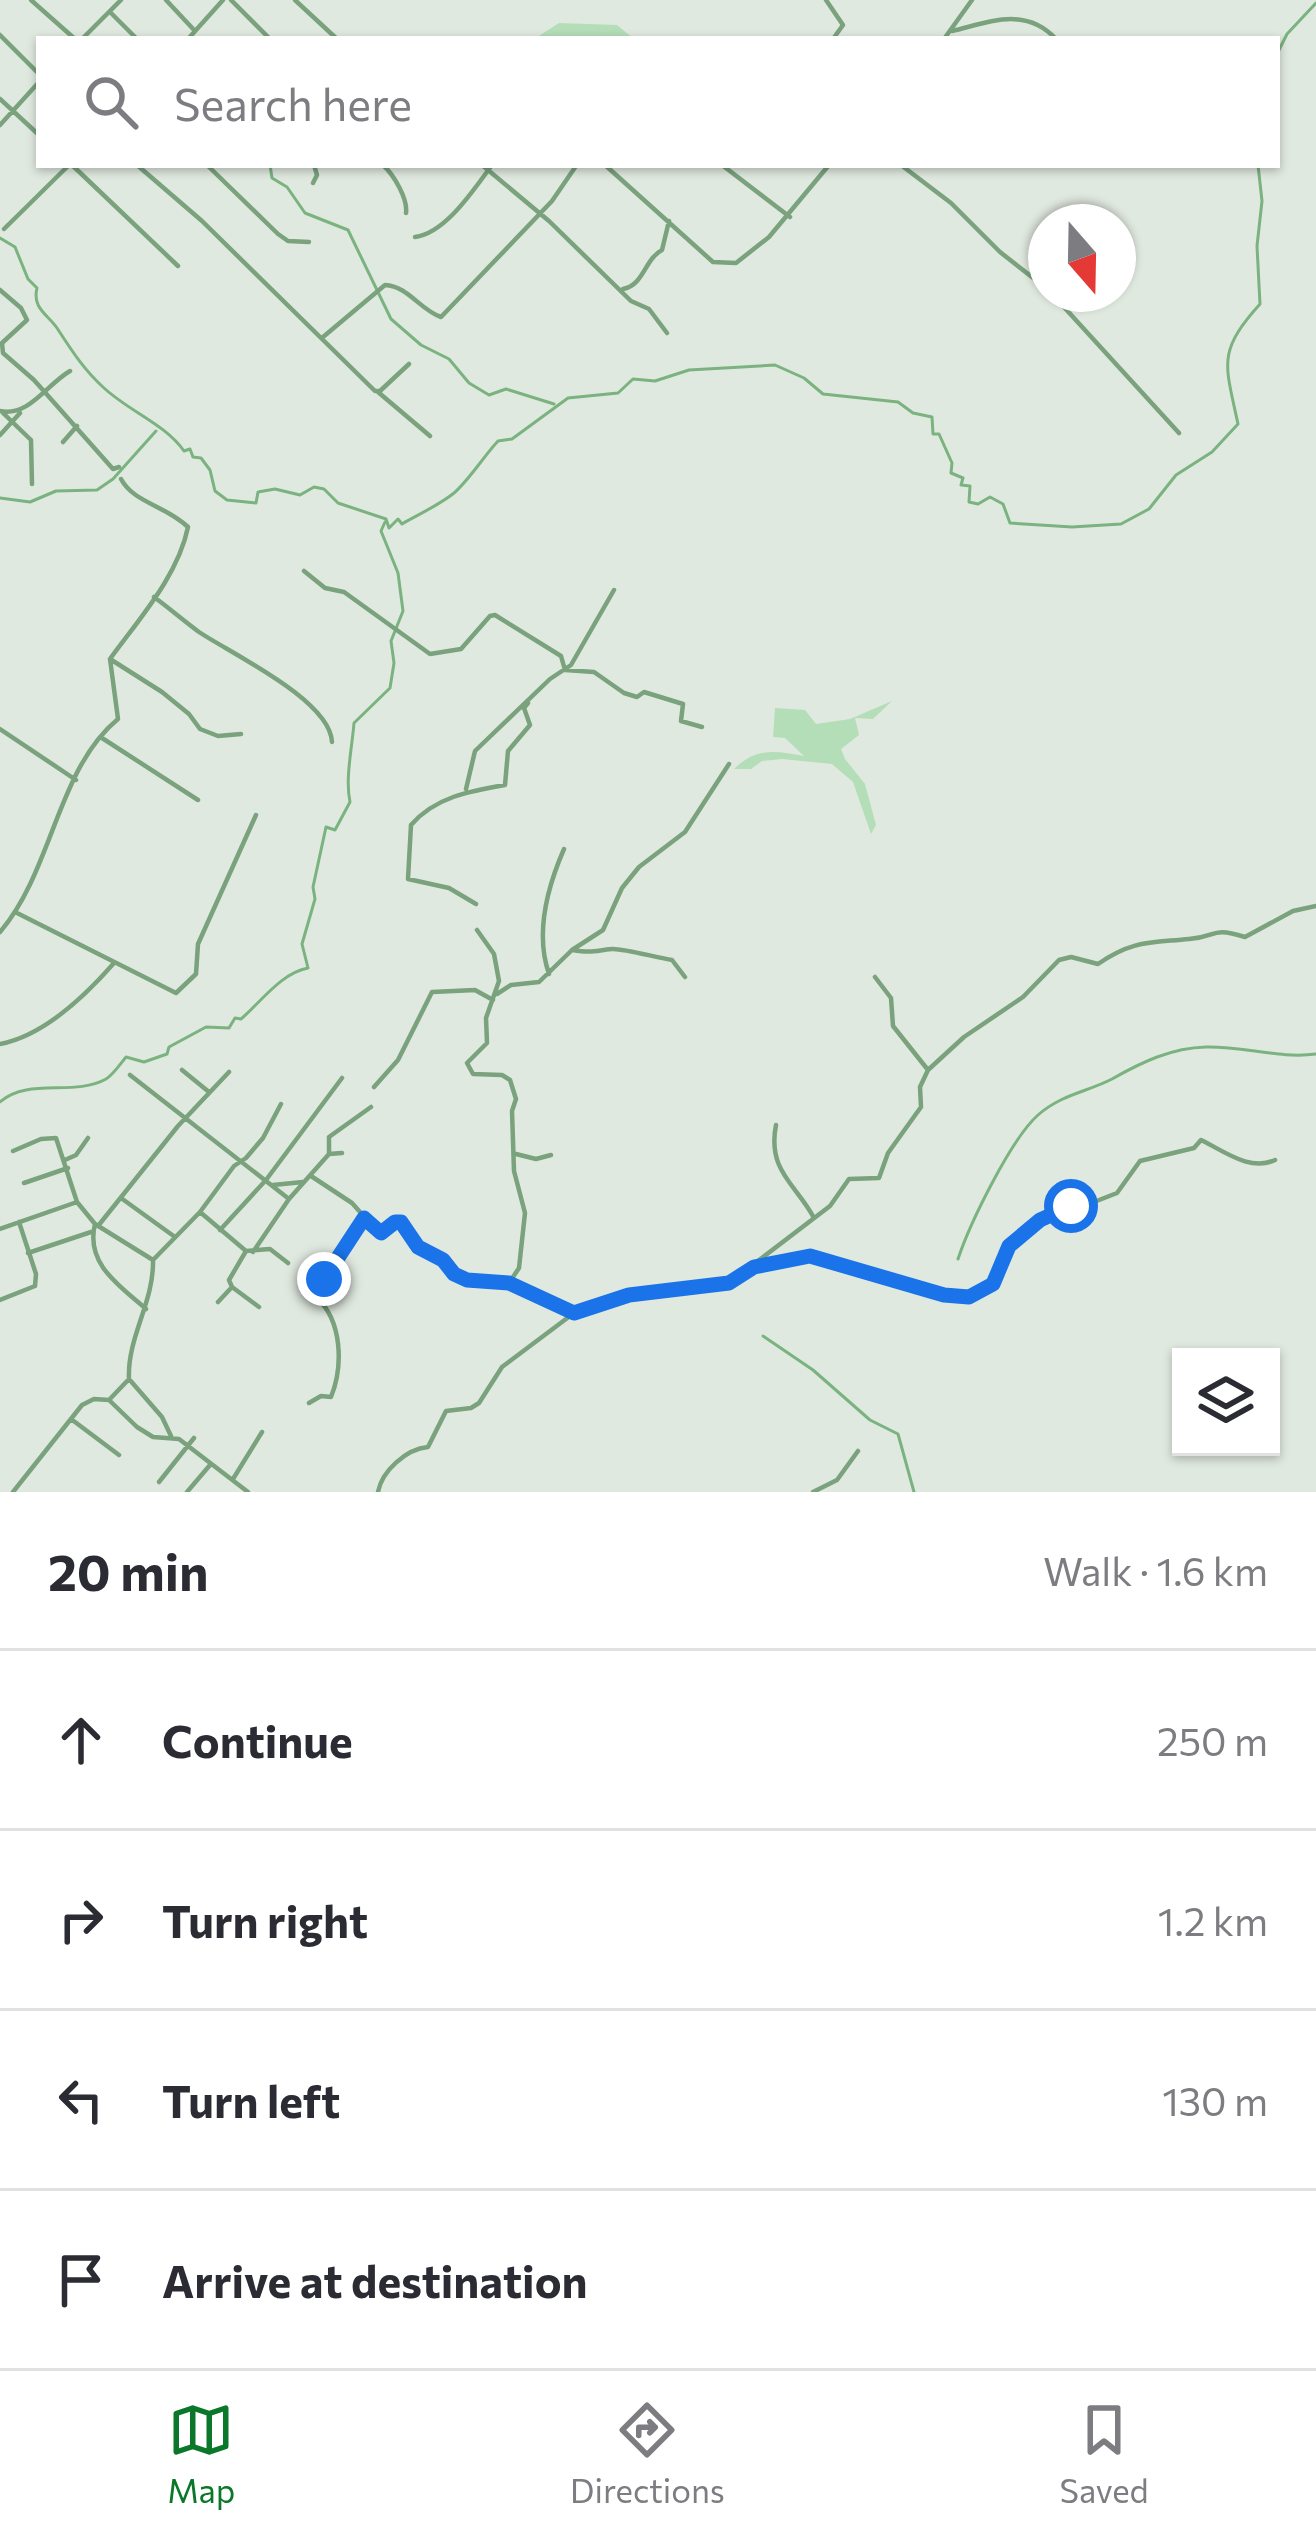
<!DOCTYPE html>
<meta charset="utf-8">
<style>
:root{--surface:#fff;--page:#f2f2f3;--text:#2b2b33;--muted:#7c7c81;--line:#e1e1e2;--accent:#0a772a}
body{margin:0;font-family:Commissioner,sans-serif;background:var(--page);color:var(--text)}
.controls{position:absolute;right:36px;bottom:36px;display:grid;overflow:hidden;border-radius:0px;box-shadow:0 3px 9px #0004}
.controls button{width:108px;height:108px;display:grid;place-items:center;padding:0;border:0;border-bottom:3px solid var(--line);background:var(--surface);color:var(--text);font:60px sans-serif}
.compass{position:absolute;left:1028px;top:204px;width:108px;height:108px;border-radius:50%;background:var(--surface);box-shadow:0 3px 9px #0004;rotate:160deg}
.stop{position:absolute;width:36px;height:36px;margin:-27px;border:9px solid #1a73e8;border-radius:50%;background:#fff}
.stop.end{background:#1a73e8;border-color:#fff;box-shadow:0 3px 12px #0008}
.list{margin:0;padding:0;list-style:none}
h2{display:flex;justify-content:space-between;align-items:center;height:156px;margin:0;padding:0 48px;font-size:51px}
h2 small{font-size:39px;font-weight:400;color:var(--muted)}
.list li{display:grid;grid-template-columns:78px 1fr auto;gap:36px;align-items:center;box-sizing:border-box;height:180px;padding:0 48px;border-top:3px solid var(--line)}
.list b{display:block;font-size:45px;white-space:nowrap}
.list em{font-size:39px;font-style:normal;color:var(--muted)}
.icon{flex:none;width:66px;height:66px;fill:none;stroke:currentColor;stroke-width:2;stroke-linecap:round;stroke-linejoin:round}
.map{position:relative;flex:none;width:1316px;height:1492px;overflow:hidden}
.search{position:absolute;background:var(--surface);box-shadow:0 3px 9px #0004;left:36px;right:36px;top:36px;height:132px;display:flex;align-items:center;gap:30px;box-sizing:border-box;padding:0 42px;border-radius:0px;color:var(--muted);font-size:45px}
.sheet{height:876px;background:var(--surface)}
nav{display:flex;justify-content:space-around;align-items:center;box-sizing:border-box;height:168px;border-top:3px solid var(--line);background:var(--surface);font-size:33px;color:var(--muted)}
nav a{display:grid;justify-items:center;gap:6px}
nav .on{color:var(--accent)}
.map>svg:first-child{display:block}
.green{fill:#b4deb7}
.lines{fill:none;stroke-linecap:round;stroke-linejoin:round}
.stream{stroke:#7ab37f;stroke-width:3}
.minor{stroke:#79a27d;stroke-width:4.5}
.route{stroke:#1a73e8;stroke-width:15}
</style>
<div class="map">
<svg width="1316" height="1492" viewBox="0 0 1316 1492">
<rect width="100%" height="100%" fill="#e0e9e0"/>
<path class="green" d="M559 23 617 25 634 39H534Z
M892 701 873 719 855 718 859 735 841 749 845 759 865 784 876 825 871 834 853 782 832 764 782 759 762 761 751 769H734C756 747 776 751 804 756L785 738 773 737 775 708 805 710 816 724 850 719Z"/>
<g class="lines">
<path class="stream" d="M1277 54 1287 34 1316 3
M270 165 272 178 287 187 305 213 348 230 391 319 421 345 449 359 469 383 489 395 506 389 554 404
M0 238 15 247 28 279 37 288C32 308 47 314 57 328 72 351 84 370 104 388 130 412 165 424 184 451L190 449 193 457 201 458 210 470 215 491 227 500 256 503 258 492 275 489 300 495 314 487 324 489 338 503 386 519 389 528 398 519 402 524C415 516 438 506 454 493 469 480 484 456 498 441L512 439 568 398 618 393 633 379 655 381 689 370 775 365 804 378 823 394 898 402 913 413 932 417 933 434H939L952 463 951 473 963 478 961 485 970 486 969 502 978 504 990 497 1003 504 1010 523 1072 527 1121 524 1149 509 1176 475 1212 452 1238 424C1225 363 1217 352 1260 304L1257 246 1262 201 1258 165
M0 498 30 502 56 491 97 490 113 479 156 431
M0 1102C28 1077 74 1097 106 1079 113 1075 121 1063 126 1057L144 1062 167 1054 169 1047 206 1027 229 1028 235 1018 241 1019C261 1002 281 973 308 968L302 944 315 899 313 887 326 827 335 830 350 802C345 779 352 748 354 723L390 688 394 663 391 641 403 611 398 573 381 531 385 522
M958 1259C970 1223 1011 1139 1038 1115 1062 1094 1087 1092 1112 1079 1142 1062 1171 1048 1206 1047 1243 1046 1280 1059 1316 1054
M763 1336 813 1370 870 1420 898 1434 914 1492"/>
<path class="minor" d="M31 0 75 39
M166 0 195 31
M231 0 270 39
M295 0 337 39
M826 0 843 25 833 39
M111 13 137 39
M952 31C990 22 1025 6 1056 39
M0 35 39 74
M82 39 121 0
M188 39 223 0
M944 39 972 0
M0 99 39 135
M0 125 39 82
M72 165 178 266
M137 165 202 221 375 391H380L409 364
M207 165 278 234 288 241 309 242
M383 165C394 175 408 199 406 213
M482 165 549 221 631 301 649 309 667 333
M605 165 713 262 736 263 769 237 829 165
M722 165 790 217
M901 165 951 203 1000 252 1046 288
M313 183 317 175 314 165
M4 229 69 165
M415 237C446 233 474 189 492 165
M623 289C644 285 644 260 662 250L669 221
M0 290 21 308 27 320 2 343 3 353 34 380 113 469 119 467
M1052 294 1179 433
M323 337 385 285C408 286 420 310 441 317L552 201 576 166 582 165
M378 392 430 436
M0 411C29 417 46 385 70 371
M3 413 31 440 32 484
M0 435 20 413
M63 442 77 426
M304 571 325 588 344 592 430 654 461 649 490 616 495 615 561 656 565 670 594 672 624 693 637 697 644 692 683 704 681 721 702 727
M154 597C169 608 184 621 199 632 232 654 330 700 332 742
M110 659 162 692 189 714 200 729 218 736 241 734
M0 729 76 780
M102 738 198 800
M466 789 475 751 550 679 571 665 614 590
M476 904 449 888 408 879 411 825C435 797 470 791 505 785L508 751 530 725 524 708 528 703
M17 913 176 993 196 974 198 944 256 815
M477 930 494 954 499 981 486 1018 487 1043 467 1063 473 1074 502 1075 510 1080 516 1099 512 1111 514 1171 525 1213 519 1268 509 1283
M0 932C53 870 57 769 118 719L110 659C139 619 178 576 188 527 165 505 134 503 121 479
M572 950C593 953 593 951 612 949 622 948 658 958 672 960L685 977
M549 974C535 934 547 888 564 849
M497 994 511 985 539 982 572 950 603 930 622 888 639 867 685 832 729 764
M0 1044C43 1036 86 995 114 963
M182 1070 209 1092
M928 1070 964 1037 1023 997 1059 960 1071 957 1098 964C1133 940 1150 943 1189 939 1218 937 1210 926 1245 937L1293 911 1316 906
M130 1075 289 1199
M374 1087 398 1060 432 992 475 990 493 1000
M776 1125C767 1171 796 1184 814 1218
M13 1151 41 1139 56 1138 77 1202
M329 1154V1137L371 1107
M516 1154 536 1159 551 1155
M65 1160 76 1155 88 1138
M311 1176 352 1203 377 1231 381 1233 395 1222H402L419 1247 443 1260 453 1274 467 1279 509 1283 574 1313 629 1295 729 1283 830 1206 849 1179 879 1178 888 1153 921 1107 920 1087 928 1070 893 1026 891 998 875 977
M24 1183 68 1168
M273 1185 303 1182
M121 1198 175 1237
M200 1212 246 1251 270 1249 288 1263
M95 1224C85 1264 120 1286 146 1309
M98 1226 178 1126 229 1072
M0 1229 77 1202 95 1224 153 1260C154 1303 127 1337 129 1379L109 1400 94 1399 82 1405 13 1492
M220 1230 266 1180 342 1078
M253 1252 289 1199 329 1154 342 1153
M28 1253 91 1232
M153 1260 200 1212 234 1166 246 1158 263 1138 281 1104
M758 1266 810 1256 958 1298 989 1288 1009 1246 1040 1219 1064 1207 1094 1202 1117 1193 1140 1161 1194 1148 1201 1140C1224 1151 1250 1172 1275 1160
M232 1287 259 1307
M0 1300 35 1286 36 1274 19 1222
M218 1302 232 1287 229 1280 246 1251
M129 1379 162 1417 171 1436
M109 1400 137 1427 153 1437 179 1439 248 1492
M309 1403 321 1396 331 1397C343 1367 343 1321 316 1297L318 1288 363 1218
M71 1419 119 1455
M233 1479 262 1432
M159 1482 194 1438
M187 1492 210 1465
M378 1492C382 1471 406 1449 428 1447L446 1411 471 1408 479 1403 502 1367 574 1313
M813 1492 837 1480 858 1451"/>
</g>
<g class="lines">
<path class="route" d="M324 1279 364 1218 381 1233 395 1222H401L418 1247 443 1260 454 1274 467 1280 509 1283 574 1313 629 1295 729 1283 754 1267 810 1256 944 1295 969 1297 993 1284 1009 1246 1040 1220 1071 1206"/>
</g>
</svg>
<div class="controls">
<button><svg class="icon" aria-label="layers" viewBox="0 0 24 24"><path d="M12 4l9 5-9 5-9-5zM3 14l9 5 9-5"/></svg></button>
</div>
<svg class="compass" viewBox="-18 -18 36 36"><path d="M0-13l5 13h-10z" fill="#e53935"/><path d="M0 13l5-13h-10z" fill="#7c7c81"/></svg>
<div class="stop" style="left:1071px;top:1206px"></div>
<div class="stop end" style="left:324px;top:1279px"></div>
<div class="search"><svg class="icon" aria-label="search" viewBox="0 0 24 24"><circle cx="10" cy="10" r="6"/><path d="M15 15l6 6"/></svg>Search here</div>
</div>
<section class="sheet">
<h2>20 min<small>Walk · 1.6 km</small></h2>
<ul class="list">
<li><svg class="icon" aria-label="ahead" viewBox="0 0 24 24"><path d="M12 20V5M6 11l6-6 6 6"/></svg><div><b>Continue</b></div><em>250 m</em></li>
<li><svg class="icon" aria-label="right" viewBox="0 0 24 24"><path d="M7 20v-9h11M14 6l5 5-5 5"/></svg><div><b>Turn right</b></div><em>1.2 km</em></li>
<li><svg class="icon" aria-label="left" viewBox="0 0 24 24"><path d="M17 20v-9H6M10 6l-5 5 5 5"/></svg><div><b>Turn left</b></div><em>130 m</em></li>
<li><svg class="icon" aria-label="arrive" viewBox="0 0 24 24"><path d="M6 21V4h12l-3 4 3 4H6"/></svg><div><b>Arrive at destination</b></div></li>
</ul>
</section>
<nav>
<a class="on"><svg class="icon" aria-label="map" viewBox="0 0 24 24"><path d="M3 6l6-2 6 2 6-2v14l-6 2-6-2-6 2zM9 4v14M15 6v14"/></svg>Map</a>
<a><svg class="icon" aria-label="directions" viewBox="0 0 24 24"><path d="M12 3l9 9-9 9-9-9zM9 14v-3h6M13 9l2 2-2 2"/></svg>Directions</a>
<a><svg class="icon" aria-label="saved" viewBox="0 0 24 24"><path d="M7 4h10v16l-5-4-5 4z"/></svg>Saved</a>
</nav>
